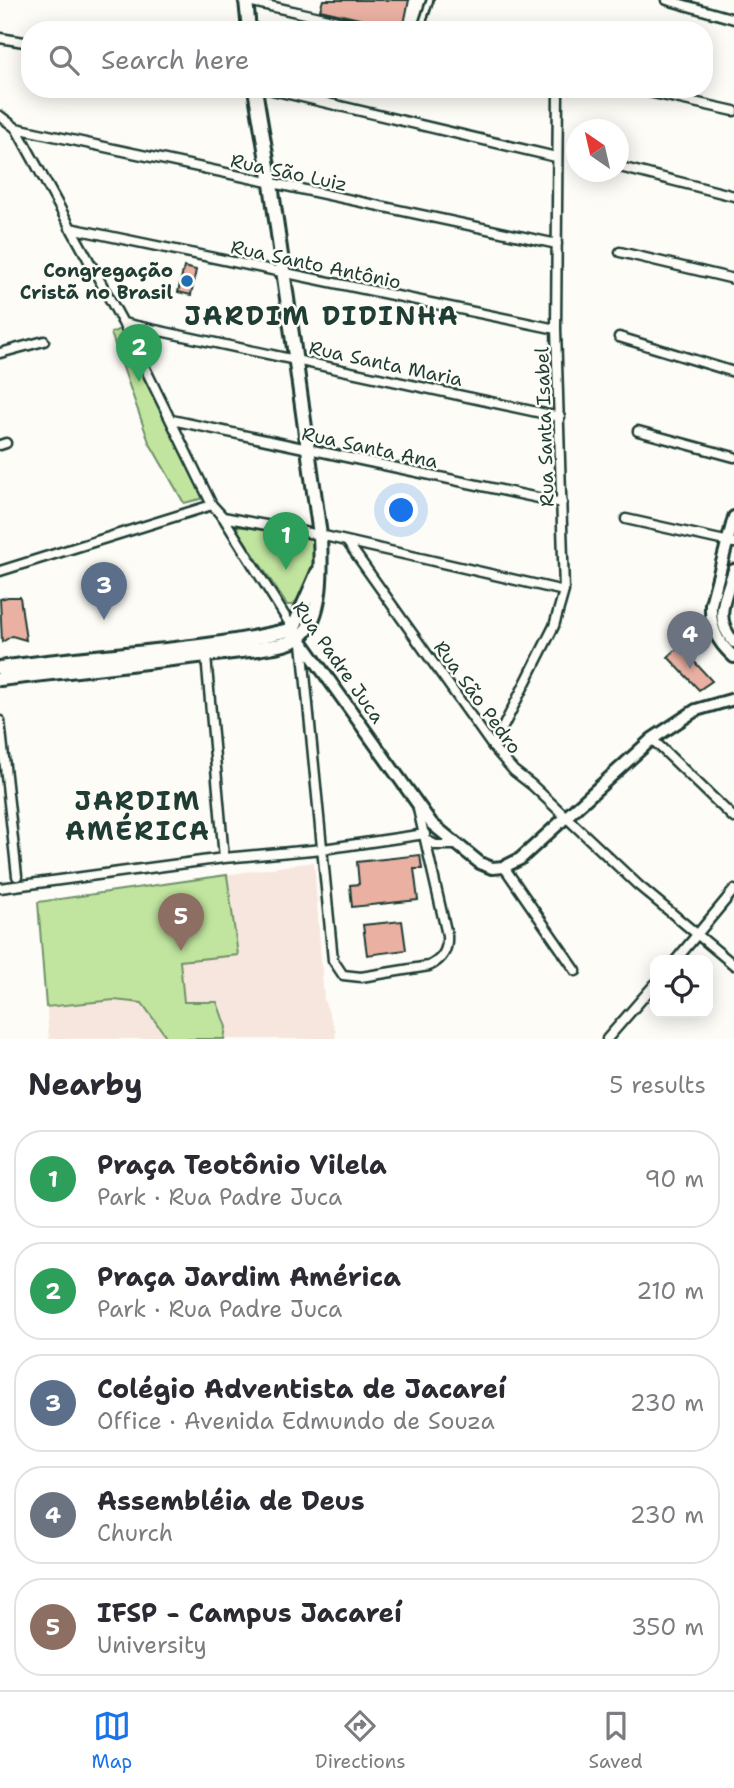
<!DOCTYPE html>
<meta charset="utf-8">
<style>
:root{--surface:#fff;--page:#f7f7f7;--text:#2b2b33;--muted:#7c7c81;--line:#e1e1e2;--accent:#1a73e8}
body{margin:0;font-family:"Shantell Sans",sans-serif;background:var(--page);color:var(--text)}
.controls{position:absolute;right:21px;bottom:21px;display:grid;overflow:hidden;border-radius:14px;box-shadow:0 4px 18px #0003}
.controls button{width:63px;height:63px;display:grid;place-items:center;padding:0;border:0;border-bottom:2px solid var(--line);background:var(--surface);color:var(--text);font:35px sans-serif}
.compass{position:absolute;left:566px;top:119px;width:63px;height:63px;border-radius:50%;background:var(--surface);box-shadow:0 4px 18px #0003;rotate:326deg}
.you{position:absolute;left:402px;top:511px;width:24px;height:24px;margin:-18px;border:5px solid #fff;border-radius:50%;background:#1a73e8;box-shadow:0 0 0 10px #1a73e833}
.badge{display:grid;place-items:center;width:46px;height:46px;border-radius:50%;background:var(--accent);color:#fff;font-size:23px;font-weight:700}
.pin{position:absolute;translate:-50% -58px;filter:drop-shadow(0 2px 4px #0008)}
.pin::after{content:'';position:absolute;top:37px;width:24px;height:21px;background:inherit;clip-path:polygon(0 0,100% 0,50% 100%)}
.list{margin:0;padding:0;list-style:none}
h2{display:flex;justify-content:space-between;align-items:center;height:91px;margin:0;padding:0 28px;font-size:30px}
h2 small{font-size:23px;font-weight:400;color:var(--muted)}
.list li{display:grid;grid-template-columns:46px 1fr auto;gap:21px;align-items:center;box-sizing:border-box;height:98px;margin:0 14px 14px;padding:0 14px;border:2px solid var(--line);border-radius:28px}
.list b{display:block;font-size:26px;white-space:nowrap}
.list p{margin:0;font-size:23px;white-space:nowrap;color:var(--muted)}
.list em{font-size:23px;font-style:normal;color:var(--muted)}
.icon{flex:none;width:38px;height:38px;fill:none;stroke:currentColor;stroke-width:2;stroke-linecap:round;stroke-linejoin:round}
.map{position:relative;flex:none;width:734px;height:1039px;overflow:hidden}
.search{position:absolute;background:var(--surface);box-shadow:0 4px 18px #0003;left:21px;right:21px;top:21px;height:77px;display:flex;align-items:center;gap:18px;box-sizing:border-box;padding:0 24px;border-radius:28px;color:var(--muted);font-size:26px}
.sheet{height:651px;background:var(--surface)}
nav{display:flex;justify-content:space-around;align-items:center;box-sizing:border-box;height:98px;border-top:2px solid var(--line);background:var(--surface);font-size:19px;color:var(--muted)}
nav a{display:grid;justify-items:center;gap:4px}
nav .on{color:var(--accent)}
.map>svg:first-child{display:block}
.built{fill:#f7e6de}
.green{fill:#c1e59f;stroke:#70916a;stroke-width:2}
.building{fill:#eab1a3;stroke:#1f3d34;stroke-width:2}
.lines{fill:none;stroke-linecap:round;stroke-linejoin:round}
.service-casing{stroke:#1f3d34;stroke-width:10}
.minor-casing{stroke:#1f3d34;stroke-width:13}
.tertiary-casing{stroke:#1f3d34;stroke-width:16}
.secondary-casing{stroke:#1f3d34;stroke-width:18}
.service{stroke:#fdfcf7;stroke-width:4.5}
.minor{stroke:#fdfcf7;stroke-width:8}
.tertiary{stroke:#fdfcf7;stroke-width:10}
.secondary{stroke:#fdfcf7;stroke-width:12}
.poi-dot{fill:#1f6fb2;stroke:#fdfcf7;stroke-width:2.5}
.labels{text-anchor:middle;stroke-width:5;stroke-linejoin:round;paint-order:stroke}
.street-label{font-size:19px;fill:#1f3d34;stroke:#fdfcf7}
.poi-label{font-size:19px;font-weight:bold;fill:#1f3d34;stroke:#fdfcf7;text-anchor:end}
.district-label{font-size:26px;font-weight:bold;letter-spacing:2px;fill:#1f3d34;stroke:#fdfcf7}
</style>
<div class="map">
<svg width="734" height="1039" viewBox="0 0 734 1039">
<rect width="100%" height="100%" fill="#fdfcf7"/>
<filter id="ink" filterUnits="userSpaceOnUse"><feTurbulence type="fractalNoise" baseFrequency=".0143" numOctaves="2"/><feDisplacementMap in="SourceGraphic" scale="14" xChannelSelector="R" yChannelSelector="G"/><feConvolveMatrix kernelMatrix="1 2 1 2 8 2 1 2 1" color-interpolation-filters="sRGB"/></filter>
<g filter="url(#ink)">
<path class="built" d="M314 862 324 1000 336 1032 335 1039H49L38 902Z"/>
<path class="green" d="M122 328 167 417 204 498 184 503 149 442 111 333Z
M235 526 308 534C313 538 314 537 316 543 318 555 302 595 293 605H287Z
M227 875 238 955 180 961 184 1002H217L226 1027 224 1039H168L142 1003 114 1000 46 1007 38 902Z"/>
<path class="building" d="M323 0H409L403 29 320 10Z
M184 267 196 270 191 295 178 292Z
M8 597H20L26 640 12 636 2 642 0 599Z
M680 646 712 681 699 690 668 657Z
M420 855 422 869H414L418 900 352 907 350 885 359 884 357 862Z
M402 921 406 950 367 955 363 925Z"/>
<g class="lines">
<defs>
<path id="service" d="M420 30 430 0"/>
<path id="minor" d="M243 0 377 30
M667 0 734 19
M0 38 30 43
M268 89 556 157
M635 89 734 111
M0 116 16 128 123 323 212 505 223 517 293 629
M16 128 557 244
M620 167 734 196
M70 228 556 329
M620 252 734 279
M123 323 560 417
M619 337 734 372
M0 353 44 341
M172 420 562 503
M638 431 734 457
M0 445 6 443
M223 517 320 535 564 591
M626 519 734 543
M348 543 493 747 514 771 532 785 638 885 734 965
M0 571 212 505
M302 643 333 960 343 975 361 977 429 966C443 959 448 950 447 935L418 809
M206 656 224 858
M0 721 17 876
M652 739 734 818
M493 747 554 626 564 591 556 329 558 89
M426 840 436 845H457
M504 867 576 971
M0 888 224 858 323 849 425 834
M676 960 734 890
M607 1039 655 984"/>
<path id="tertiary" d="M734 517 711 604C710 627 716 641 734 657
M734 570C726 597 712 618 734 642
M294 631 432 824 480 863 492 868 504 867 520 859 652 739 696 710 734 699"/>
<path id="secondary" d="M246 0 249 30
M0 668C97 653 198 653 293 629L318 572
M0 679 258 649C271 646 291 645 301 636 324 615 321 564 320 535L271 184 255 89"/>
</defs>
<use href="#service" class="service-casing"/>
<use href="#minor" class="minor-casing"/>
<use href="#tertiary" class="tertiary-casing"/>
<use href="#secondary" class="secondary-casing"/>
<use href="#service" class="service"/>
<use href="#minor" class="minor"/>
<use href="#tertiary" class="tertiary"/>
<use href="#secondary" class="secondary"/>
</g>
</g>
<circle class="poi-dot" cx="187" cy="281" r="7"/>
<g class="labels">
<g class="street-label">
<text transform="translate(289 172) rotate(12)" y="7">Rua São Luiz</text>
<text transform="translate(316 264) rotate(12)" y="7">Rua Santo Antônio</text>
<text transform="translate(386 363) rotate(12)" y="7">Rua Santa Maria</text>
<text transform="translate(544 427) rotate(-92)" y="7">Rua Santa Isabel</text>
<text transform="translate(370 447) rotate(12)" y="7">Rua Santa Ana</text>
<text transform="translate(339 662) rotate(55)" y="7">Rua Padre Juca</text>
<text transform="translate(478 697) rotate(54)" y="7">Rua São Pedro</text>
</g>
<g class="poi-label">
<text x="173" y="277">Congregação<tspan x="173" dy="22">Cristã no Brasil</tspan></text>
</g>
<g class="district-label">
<text x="322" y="325">JARDIM DIDINHA</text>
<text x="138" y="810">JARDIM<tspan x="138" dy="30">AMÉRICA</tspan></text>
</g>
</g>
</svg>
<div class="controls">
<button><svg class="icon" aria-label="locate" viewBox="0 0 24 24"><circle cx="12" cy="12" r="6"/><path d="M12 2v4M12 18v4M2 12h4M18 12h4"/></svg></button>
</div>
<svg class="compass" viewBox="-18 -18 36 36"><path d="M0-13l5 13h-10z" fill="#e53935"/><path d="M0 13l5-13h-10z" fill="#7c7c81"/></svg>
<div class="you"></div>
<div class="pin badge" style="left:286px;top:570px;background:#2e9e5b">1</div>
<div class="pin badge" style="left:139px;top:382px;background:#2e9e5b">2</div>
<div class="pin badge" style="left:104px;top:620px;background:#5c6f8a">3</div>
<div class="pin badge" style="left:690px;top:669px;background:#6b7280">4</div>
<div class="pin badge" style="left:181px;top:951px;background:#8d6e63">5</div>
<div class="search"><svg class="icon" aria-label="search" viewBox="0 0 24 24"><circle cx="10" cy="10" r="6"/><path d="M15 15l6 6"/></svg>Search here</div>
</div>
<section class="sheet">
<h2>Nearby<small>5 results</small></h2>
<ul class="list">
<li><span class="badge" style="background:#2e9e5b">1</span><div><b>Praça Teotônio Vilela</b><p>Park · Rua Padre Juca</p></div><em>90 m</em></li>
<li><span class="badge" style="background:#2e9e5b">2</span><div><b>Praça Jardim América</b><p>Park · Rua Padre Juca</p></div><em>210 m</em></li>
<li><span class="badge" style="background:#5c6f8a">3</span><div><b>Colégio Adventista de Jacareí</b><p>Office · Avenida Edmundo de Souza</p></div><em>230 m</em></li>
<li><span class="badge" style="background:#6b7280">4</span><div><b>Assembléia de Deus</b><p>Church</p></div><em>230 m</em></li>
<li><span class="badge" style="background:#8d6e63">5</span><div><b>IFSP - Campus Jacareí</b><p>University</p></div><em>350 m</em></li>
</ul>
</section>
<nav>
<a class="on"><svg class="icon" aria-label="map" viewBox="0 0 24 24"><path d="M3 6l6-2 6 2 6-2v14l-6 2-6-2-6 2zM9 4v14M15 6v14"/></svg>Map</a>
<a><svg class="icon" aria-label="directions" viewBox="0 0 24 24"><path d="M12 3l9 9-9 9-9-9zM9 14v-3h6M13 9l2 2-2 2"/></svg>Directions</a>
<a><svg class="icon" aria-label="saved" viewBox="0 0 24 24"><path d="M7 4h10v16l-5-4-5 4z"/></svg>Saved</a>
</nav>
